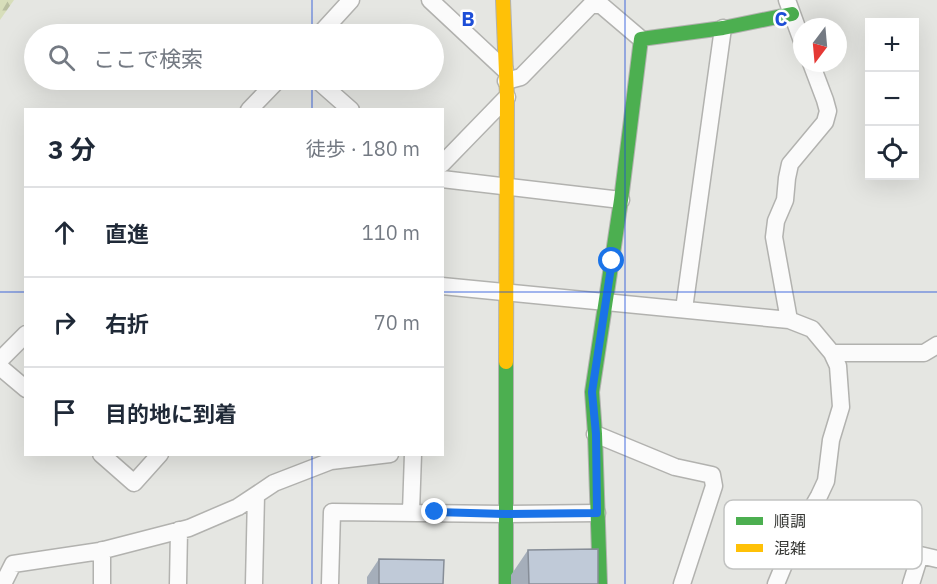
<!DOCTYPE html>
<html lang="ja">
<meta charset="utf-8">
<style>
:root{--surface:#fff;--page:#f6f6f7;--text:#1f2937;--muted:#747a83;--line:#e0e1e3}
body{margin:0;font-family:"IBM Plex Sans","Noto Sans JP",sans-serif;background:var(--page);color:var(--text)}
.controls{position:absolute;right:18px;top:18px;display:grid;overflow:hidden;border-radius:0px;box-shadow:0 6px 24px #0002}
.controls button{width:54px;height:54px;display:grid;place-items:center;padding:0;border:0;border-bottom:2px solid var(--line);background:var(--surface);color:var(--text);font:30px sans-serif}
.compass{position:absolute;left:793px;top:18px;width:54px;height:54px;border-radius:50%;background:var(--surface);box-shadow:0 6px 24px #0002;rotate:196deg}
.stop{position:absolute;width:18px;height:18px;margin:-14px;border:4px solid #1a73e8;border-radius:50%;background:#fff}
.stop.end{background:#1a73e8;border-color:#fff;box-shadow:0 2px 6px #0008}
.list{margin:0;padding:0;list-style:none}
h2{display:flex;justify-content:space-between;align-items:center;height:78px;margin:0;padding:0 24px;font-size:26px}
h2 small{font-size:20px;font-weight:400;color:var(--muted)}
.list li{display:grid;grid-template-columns:39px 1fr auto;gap:18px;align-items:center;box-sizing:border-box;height:90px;padding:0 24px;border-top:2px solid var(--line)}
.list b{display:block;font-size:22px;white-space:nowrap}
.list em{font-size:20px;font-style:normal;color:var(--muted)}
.icon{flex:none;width:33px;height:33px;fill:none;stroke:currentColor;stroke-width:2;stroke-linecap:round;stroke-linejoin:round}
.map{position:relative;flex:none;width:937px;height:584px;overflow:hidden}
.search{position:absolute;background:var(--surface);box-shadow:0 6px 24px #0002;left:24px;top:24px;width:420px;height:66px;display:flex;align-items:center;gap:15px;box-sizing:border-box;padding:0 21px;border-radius:33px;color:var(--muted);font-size:22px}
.panel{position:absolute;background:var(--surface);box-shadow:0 6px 24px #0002;left:24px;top:108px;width:420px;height:348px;border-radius:0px}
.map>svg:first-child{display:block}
.forest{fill:url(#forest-firs)}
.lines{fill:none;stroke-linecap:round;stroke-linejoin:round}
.street-casing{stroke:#b2b2af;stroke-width:19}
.fast-casing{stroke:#b2b2af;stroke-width:16}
.slow-casing{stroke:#b2b2af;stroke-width:16}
.street{stroke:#fbfbfb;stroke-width:16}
.fast{stroke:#4caf50;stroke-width:14}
.slow{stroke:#ffc107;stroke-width:14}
.wall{fill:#a5aeba}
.building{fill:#c0cad8;stroke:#868d97;stroke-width:1.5}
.route{stroke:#1a73e8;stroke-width:8}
.grid{fill:none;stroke:#1d4ed8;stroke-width:1.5;stroke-opacity:0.55}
.key{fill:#fff;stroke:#c2c3c2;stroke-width:1.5}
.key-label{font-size:16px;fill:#353633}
.grid-label{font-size:20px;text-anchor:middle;font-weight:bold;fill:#1d4ed8;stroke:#fff;stroke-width:5;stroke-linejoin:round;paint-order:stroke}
</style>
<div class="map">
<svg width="937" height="584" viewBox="0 0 937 584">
<defs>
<pattern id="forest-firs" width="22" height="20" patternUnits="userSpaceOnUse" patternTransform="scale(1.5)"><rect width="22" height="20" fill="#d7deba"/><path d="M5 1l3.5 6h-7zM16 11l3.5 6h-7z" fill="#b9bfa0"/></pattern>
</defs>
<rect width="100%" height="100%" fill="#e5e6e2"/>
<path class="forest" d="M0 0H14L0 20Z"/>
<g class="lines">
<defs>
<path id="street" d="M430 0 505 70
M787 0 802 41
M320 34 351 0
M317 80 351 110
M506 81 521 77 591 5H601L641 39
M249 110 278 80
M442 164 507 97
M442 179 621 200
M442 286 789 320 812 329 832 353 838 366 841 407 831 440 826 481 819 496 795 538 776 584
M684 309 723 28
M789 320 774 237 776 221 785 200 787 178 790 164 825 122 828 111 825 100 811 63
M832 353H924L937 345
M0 360 26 334
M0 367 26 389
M595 434 675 467 712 475 714 486 682 584
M101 454 134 483 160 454
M411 512 413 454
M3 584 13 564 100 551 189 528 238 507 274 483 331 461 390 454
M102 584V550
M178 584 179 530
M254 584 256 495
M330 584 332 512 505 514 597 513
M911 584 920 555 937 559"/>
<path id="fast" d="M506 584V362
M600 584 595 434 592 392 621 200 641 39 723 28 792 14"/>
<path id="slow" d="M503 0 507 97 506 362"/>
</defs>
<use href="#street" class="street-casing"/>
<use href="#fast" class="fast-casing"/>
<use href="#slow" class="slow-casing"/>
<use href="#street" class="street"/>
<use href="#fast" class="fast"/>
<use href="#slow" class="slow"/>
</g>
<path class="wall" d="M528 550 598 584H511V575Z
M379 559 443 584H367V577Z"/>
<path class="building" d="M598 549V584H529L528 550Z
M379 559 444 560 443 584H379Z"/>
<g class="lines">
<path class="route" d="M435 512 505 514 597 513 596 434 592 392 612 261"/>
</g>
<path class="grid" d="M312 0V34M625 0V584M312 80V110M0 292H26M442 292H937M312 454V584"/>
<rect x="724" y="500" width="198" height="69" rx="9" class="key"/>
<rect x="736" y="517" width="27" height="8" fill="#4caf50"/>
<rect x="736" y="544" width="27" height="8" fill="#ffc107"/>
<g class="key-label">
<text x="774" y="527">順調</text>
<text x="774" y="554">混雑</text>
</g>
<g class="grid-label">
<text x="468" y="26">B</text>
<text x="781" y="26">C</text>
</g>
</svg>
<div class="controls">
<button>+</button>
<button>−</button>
<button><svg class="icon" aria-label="locate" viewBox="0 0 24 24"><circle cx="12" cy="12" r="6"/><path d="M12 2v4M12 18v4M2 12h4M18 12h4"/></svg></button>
</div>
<svg class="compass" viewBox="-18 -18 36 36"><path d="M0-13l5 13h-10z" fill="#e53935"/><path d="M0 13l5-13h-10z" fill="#747a83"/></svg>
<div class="stop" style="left:612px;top:261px"></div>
<div class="stop end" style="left:435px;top:512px"></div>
<div class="search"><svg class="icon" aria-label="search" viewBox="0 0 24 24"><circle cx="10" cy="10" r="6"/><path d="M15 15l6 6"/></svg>ここで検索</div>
<section class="panel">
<h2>3 分<small>徒歩 · 180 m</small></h2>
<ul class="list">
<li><svg class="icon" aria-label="ahead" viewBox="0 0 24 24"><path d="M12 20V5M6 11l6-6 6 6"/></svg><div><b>直進</b></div><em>110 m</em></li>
<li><svg class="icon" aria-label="right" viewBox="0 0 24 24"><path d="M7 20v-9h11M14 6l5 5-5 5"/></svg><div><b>右折</b></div><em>70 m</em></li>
<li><svg class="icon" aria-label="arrive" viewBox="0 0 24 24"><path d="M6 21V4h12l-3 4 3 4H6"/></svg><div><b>目的地に到着</b></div></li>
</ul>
</section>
</div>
